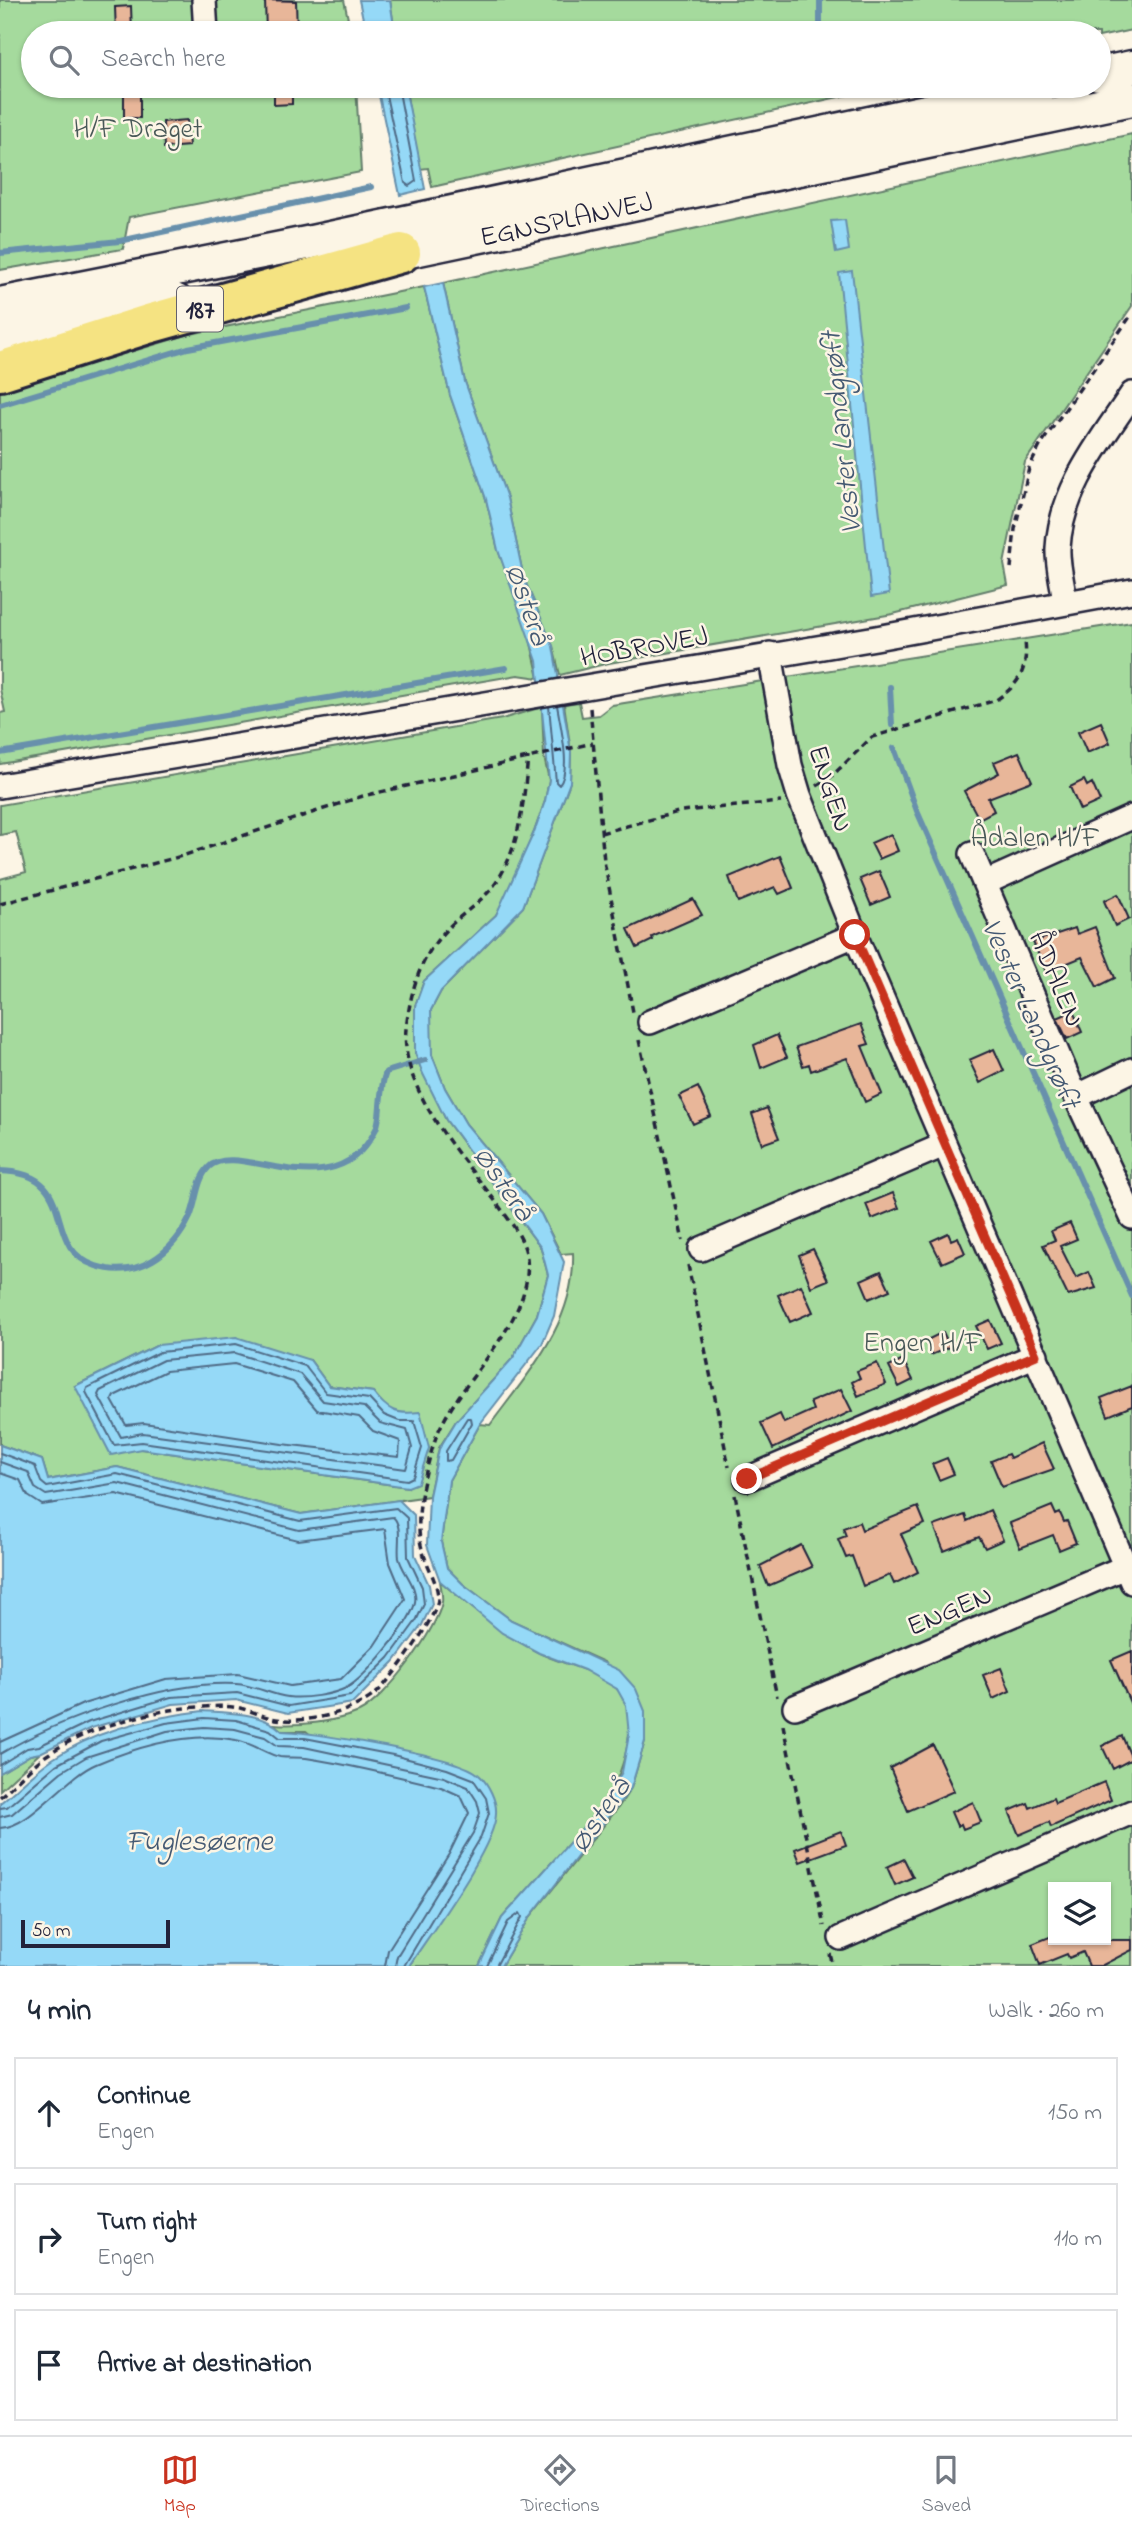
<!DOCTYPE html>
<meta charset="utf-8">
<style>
:root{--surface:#fff;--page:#f6f6f7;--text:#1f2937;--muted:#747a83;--line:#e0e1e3;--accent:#c8321e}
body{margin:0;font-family:"Indie Flower",sans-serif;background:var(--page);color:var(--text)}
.controls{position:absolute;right:21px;bottom:21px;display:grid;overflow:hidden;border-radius:0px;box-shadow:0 2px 5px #0004}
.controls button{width:63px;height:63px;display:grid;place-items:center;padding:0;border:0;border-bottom:2px solid var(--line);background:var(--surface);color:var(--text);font:35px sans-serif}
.scale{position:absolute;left:21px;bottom:18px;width:149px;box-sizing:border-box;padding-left:7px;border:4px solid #22223b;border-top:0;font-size:19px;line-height:24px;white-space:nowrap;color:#22223b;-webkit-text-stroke:5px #fcf5e5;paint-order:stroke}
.stop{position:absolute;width:21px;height:21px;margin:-16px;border:5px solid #c8321e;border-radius:50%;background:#fff}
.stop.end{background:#c8321e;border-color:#fff;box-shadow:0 2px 7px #0008}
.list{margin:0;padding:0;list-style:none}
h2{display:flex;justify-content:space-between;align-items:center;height:91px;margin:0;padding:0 28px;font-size:30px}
h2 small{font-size:23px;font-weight:400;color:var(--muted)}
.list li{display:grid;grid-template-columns:46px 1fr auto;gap:21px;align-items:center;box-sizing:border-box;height:112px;margin:0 14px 14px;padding:0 14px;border:2px solid var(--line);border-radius:0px}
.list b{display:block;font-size:26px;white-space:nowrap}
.list p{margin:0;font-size:23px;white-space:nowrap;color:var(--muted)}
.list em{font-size:23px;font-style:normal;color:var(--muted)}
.icon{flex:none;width:38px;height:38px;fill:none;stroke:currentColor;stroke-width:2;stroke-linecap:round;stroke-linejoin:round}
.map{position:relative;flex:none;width:1132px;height:1966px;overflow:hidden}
.search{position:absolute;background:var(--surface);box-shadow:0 2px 5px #0004;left:21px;right:21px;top:21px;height:77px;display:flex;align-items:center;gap:18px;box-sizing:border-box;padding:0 24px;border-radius:38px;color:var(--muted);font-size:26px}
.sheet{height:469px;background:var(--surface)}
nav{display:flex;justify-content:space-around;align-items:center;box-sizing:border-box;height:98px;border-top:2px solid var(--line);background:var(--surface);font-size:19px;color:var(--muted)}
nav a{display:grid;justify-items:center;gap:4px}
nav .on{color:var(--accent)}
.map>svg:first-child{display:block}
.green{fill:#a5da9d;stroke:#647e6c;stroke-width:2;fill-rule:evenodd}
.water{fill:#95d9f7;stroke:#6790ac;stroke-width:2}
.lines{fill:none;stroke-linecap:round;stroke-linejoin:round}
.shore{stroke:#506b86;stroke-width:2}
.stream{stroke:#6790ac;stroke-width:6}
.building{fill:#e8b699;stroke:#22223b;stroke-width:2}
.minor-casing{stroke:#22223b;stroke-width:28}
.secondary-casing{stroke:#22223b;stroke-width:37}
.motorway-casing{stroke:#22223b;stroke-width:44}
.path{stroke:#22223b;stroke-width:3.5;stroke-dasharray:7 5;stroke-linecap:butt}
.minor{stroke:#fcf5e5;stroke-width:23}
.secondary{stroke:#fcf5e5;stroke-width:32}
.motorway{stroke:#f5e382;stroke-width:38}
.route{stroke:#c8321e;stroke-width:9}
.labels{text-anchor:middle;stroke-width:5;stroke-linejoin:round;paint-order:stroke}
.shield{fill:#fcf5e5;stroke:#63616e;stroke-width:2}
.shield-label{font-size:26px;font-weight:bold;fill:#22223b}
.park-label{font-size:28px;fill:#495958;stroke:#fcf5e5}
.street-label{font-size:28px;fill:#22223b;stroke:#fcf5e5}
.water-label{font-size:30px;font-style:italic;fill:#445973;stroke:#fcf5e5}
</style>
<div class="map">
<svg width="1132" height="1966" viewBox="0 0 1132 1966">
<rect width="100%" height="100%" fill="#fcf5e5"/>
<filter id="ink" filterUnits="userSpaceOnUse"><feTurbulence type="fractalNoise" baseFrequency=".0143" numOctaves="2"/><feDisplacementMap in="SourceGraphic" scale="14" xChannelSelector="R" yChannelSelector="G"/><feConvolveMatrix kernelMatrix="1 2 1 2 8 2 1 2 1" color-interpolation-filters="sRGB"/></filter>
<g filter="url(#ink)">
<path class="green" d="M0 0H344L351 33H33V86H356L361 172 129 217 123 249 0 270Z
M390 0H1132V30L1099 37V33H395Z
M405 86H888L432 187 428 168 420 169Z
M1132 134V306L1025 462 1004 564 1008 585 893 614 609 663 560 675 553 646 524 579 507 498 465 382 443 283Z
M424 287 450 395 486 499 498 550 528 630 539 678 518 675 0 764V713L5 712 0 689V391L190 334Z
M1132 622V1966H501L530 1917 618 1808 631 1788 645 1741 604 1662 511 1620 463 1584 447 1568 441 1542 449 1480 480 1424 490 1425C528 1373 576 1322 573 1253L561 1254 541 1214 466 1124 445 1088 432 1055 429 1029 431 1010 441 991 523 907 570 782 571 752 564 704 579 702 582 717 599 715 612 705ZM1053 1887H1106V1940H1053Z
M542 707 544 757 549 780 545 801 534 832 509 892 496 915 424 981 415 1006V1053L446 1120 541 1248 548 1275 537 1315 513 1358 456 1421 439 1448 429 1496 301 1514 117 1467 48 1480 42 1460 0 1445V879L26 872 16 832 0 835V805L502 719ZM158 1345 310 1360 329 1386 373 1392 387 1409 400 1414 408 1487 141 1449 75 1386Z
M440 1581C470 1607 500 1631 535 1651 560 1665 595 1668 617 1689 644 1715 621 1779 604 1804L502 1918 479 1966H409L472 1868 306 1731H282L274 1724C300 1726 335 1722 359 1712 385 1700 437 1630 442 1602 443 1596 441 1588 440 1581Z
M40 1753 0 1790V1773L30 1755Z"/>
<path class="water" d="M359 0H390L395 33H366Z
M377 86H405L425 189 400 195Z
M845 220 849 250 836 253 831 221Z
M852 271 889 594 871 597 839 273Z
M443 283 465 382 507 498 524 579 553 646 571 752 570 782 523 907 441 991 431 1010 432 1055 445 1088 466 1124 541 1214 564 1262 554 1316 542 1344 480 1424 449 1480 441 1542 447 1568 463 1584 511 1620 619 1670 636 1689 645 1711V1741L631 1788 530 1917 501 1966H479L502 1918 604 1804 622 1772 629 1735 626 1705 617 1689 584 1670 539 1653 502 1633 440 1581 427 1545 429 1496 439 1449 456 1421 513 1358 537 1315 548 1275 541 1248 446 1120 423 1074 415 1053V1006L424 981 496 915 534 832 545 801 549 780 537 661 498 550 486 499 450 395 424 287Z
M236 1337 310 1360 329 1386 373 1392C388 1411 396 1415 420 1412L429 1448 418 1483 408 1487 141 1449 111 1455 75 1386 158 1345Z
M0 1445 42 1460 48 1480 117 1467 301 1514 399 1500 414 1515 415 1555 429 1585 432 1604 422 1625 394 1662 353 1703 288 1713 236 1700 173 1704 91 1728 40 1753 30 1755 0 1773Z
M203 1711C230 1713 262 1712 282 1731 314 1732 460 1756 479 1775 488 1783 497 1801 496 1813 496 1846 429 1935 409 1966H0V1803C18 1789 35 1770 54 1758 98 1729 152 1717 203 1711Z"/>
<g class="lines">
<path class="shore" d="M384 86 405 183 409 186 416 181 398 86
M549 706 556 782 559 785C572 771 560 724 557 705
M236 1344 305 1366 326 1393 369 1399 384 1415 399 1421H414L422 1448 413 1477 407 1480 142 1442 114 1445 86 1392 87 1388 160 1352Z
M235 1353 300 1374 323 1401 364 1407 380 1423 407 1430 412 1448 406 1469 143 1433 121 1437 98 1395 100 1391 163 1360Z
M234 1364 293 1382 317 1410 359 1417 373 1431 400 1441 399 1457 282 1444 144 1423 126 1425 112 1400 114 1396 166 1371Z
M467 1418H471L472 1423 451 1460 446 1461V1451Z
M0 1453 35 1466 41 1482 47 1487 117 1474 300 1521 396 1508 407 1518 408 1557 422 1587 424 1604 416 1621 389 1658 350 1696 289 1706 237 1693 171 1697 89 1722 39 1746 27 1748 0 1765
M0 1462 28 1472 35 1488 46 1495 117 1483 299 1530 393 1517C403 1526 397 1545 399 1558 402 1572 418 1586 415 1602 412 1622 364 1679 346 1688 332 1695 304 1699 288 1697 271 1695 254 1685 236 1684 168 1680 58 1719 0 1754
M0 1473 20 1480 28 1496 42 1505 116 1494 298 1540 385 1529 390 1563 405 1599 374 1646 341 1679 290 1686 238 1674 166 1679 83 1704 0 1742
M0 1808 7 1807 56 1765 101 1741 166 1723 204 1718 236 1720 270 1730 280 1738H305L393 1755 447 1769 473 1779 486 1798 489 1813 481 1837 404 1966
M0 1817 12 1814 61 1772 86 1757 167 1731 204 1727 235 1729 265 1737 278 1746 304 1747 444 1777 468 1787 477 1801 480 1813 473 1833 397 1956 395 1966
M0 1828C31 1827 65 1777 96 1764 137 1747 191 1731 236 1740 253 1743 267 1755 280 1757 288 1758 297 1757 306 1758 351 1765 397 1776 441 1787L461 1796 469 1813 449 1854 388 1950 385 1966
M487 1966 508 1922 520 1913 522 1917 496 1966"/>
<path class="stream" d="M820 25V0
M0 253 120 241 371 187
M0 405 188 348 406 308
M890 687 892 725
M894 748 917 811 1132 1296
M0 753 506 668
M0 1171C83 1173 38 1247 96 1266 138 1280 173 1253 190 1217 197 1201 196 1180 209 1167 238 1139 335 1213 376 1129 382 1116 378 1091 386 1072L425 1060"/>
</g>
<path class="building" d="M265 0 296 1 297 32 266 33Z
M131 6 132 33H116L115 7Z
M274 86H292V104L274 105Z
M124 88H140V118H124Z
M187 120 189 146 164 148 163 122Z
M1101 722 1110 743 1087 753 1078 732Z
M1019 752 1032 781 988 798 994 811 979 819 964 791 999 773 994 762Z
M1084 780 1087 786 1092 783 1100 801 1080 810 1070 787Z
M891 834 898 851 879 859 871 843Z
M780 856 793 888 779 894 775 887 738 902 729 877Z
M879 871 890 897 871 905 860 879Z
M1118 894 1129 919 1115 926 1104 901Z
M693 899 702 915 652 937 653 940 637 948 628 929Z
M1095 927 1115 978 1097 987 1082 957 1046 972 1033 942 1075 928 1077 934Z
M1073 1011 1082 1032 1067 1039 1057 1018Z
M861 1024 869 1044 862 1046 882 1094 865 1102 847 1058 811 1071 809 1064 803 1066 796 1047Z
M777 1035 787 1057 761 1068 754 1045Z
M994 1049 1004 1071 980 1083 969 1060Z
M698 1087 711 1116 693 1124 679 1096Z
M767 1108 779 1138 762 1144 752 1114Z
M893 1193 899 1208 872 1219 866 1204Z
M1070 1223 1077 1239 1060 1246 1076 1278 1089 1272 1096 1288 1068 1296 1043 1245 1055 1240 1051 1231Z
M948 1233 951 1240 958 1237 965 1253 942 1263 931 1241Z
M813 1249 828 1280 811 1287 799 1255Z
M881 1271 890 1290 869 1299 861 1280Z
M801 1285 813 1312 790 1322 778 1295Z
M990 1320 1001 1343 987 1349 976 1326Z
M943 1332 950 1347 931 1355 925 1341Z
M903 1360 913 1380 899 1387 889 1367Z
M877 1363 886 1384 858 1396 852 1382 860 1378 857 1371Z
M1132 1386V1406L1108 1416 1101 1398Z
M841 1389 852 1411 773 1449 761 1423 780 1414 784 1423 813 1410 810 1402Z
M1042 1443 1054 1469 1002 1487 991 1461 1008 1454 1010 1458Z
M947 1458 954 1474 939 1480 932 1464Z
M1052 1506 1056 1515 1060 1513 1064 1522 1067 1521 1076 1543 1059 1550 1053 1535 1020 1548 1010 1523Z
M918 1507 925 1524 901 1534 918 1572 894 1584 890 1575 863 1586 852 1556 846 1558 838 1539 846 1536 843 1528 859 1522 862 1530Z
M990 1510 1003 1540 985 1548 979 1537 944 1551 934 1526 965 1515 967 1521Z
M801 1545 812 1567 768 1586 760 1566Z
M1132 1651V1707L1111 1660Z
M1001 1668 1010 1691 993 1699 983 1675Z
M1122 1736 1132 1759 1113 1769 1102 1746Z
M933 1745 954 1791 908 1811 890 1768Z
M1104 1782 1111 1800 1051 1827 1049 1822 1019 1835 1009 1811 1028 1803 1030 1808 1053 1798 1055 1803Z
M973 1802 981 1822 963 1829 961 1824 957 1826 951 1812Z
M841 1831 846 1845 800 1862 795 1849Z
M904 1859 913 1877 895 1885 887 1867Z
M1052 1936 1053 1940H1132V1950L1101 1966H1089L1083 1952 1069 1958 1067 1954 1040 1965 1032 1944Z"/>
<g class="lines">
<defs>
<path id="minor" d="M204 0 206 33
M1065 602C1063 584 1057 565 1058 548 1061 489 1101 441 1132 394
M770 654 790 765 799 795 855 935
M0 786 876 638 1132 591
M972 854 1076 1097 1132 1217
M987 882 1132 817
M650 1022 855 935 1132 1582
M1076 1097 1132 1070
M701 1249 944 1145
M747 1479 1036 1355
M795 1707 1125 1567
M841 1938 1132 1812"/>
<path id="secondary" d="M1099 74 1132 67
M376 258 1132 99
M0 304 307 243 1043 86
M0 336 175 300"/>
<path id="motorway" d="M0 371 148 324 401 253"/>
</defs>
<use href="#minor" class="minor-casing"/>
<use href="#secondary" class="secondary-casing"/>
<use href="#motorway" class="motorway-casing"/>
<path class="path" d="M1011 568 1015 529 1029 468 1041 444 1132 314
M590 708 604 861 633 1012
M817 786 832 776 872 737 996 700C1020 684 1028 669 1025 641
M601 833 682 811 781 802
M0 904 182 856 363 796 593 743
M639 1040 683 1241
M688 1265 729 1467
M735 1495 777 1697
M783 1725 824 1926
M0 1797C16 1783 32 1764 50 1753 87 1728 159 1707 204 1707 215 1706 229 1706 240 1708 252 1711 264 1717 276 1719 306 1724 350 1713 374 1695 388 1685 439 1615 438 1598 438 1583 426 1564 422 1549 413 1518 425 1471 435 1440 456 1381 534 1324 527 1259 525 1238 508 1219 496 1202 462 1157 399 1089 406 1029 411 988 421 953 452 924 468 909 488 897 499 878 521 843 524 796 528 757
M830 1954 833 1966"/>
<use href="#minor" class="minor"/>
<use href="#secondary" class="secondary"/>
<use href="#motorway" class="motorway"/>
</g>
</g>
<g class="lines" filter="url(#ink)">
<path class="route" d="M747 1479 1036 1355 855 935"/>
</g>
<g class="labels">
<rect class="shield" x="177" y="286.5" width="46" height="45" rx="5"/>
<g class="shield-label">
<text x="200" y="318">187</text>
</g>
<g class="park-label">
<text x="138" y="137">H/F Draget</text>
<text x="1035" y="846">Ådalen H/F</text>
<text x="923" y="1351">Engen H/F</text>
</g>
<g class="street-label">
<text transform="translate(566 218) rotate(-12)" y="10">EGNSPLANVEJ</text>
<text transform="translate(644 645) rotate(-10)" y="10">HOBROVEJ</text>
<text transform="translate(832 788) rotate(72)" y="10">ENGEN</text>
<text transform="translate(1058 978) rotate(67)" y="10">ÅDALEN</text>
<text transform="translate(949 1609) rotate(-23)" y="10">ENGEN</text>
</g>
<g class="water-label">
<text transform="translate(840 433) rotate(-96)" y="10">Vester Landgrøft</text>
<text transform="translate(529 604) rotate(71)" y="10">Østerå</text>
<text transform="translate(1032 1013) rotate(66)" y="10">Vester Landgrøft</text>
<text transform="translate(505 1183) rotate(55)" y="10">Østerå</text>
<text transform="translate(599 1814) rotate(-55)" y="10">Østerå</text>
<text x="199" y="1850">Fuglesøerne</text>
</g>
</g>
</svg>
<div class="controls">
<button><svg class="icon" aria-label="layers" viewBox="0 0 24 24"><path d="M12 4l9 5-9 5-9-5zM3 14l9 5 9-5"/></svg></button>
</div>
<div class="scale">50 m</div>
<div class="stop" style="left:855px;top:935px"></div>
<div class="stop end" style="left:747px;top:1479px"></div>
<div class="search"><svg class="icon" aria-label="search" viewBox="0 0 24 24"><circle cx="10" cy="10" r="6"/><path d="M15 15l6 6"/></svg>Search here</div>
</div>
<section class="sheet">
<h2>4 min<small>Walk · 260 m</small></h2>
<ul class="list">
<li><svg class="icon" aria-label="ahead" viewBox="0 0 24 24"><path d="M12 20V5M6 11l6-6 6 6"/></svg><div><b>Continue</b><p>Engen</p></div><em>150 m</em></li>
<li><svg class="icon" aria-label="right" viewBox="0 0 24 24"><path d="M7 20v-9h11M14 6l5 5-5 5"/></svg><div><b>Turn right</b><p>Engen</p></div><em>110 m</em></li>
<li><svg class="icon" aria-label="arrive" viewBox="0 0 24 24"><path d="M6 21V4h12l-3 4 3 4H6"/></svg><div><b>Arrive at destination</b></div></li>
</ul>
</section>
<nav>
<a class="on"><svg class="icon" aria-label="map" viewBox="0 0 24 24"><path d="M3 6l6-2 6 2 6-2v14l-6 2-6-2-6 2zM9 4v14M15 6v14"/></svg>Map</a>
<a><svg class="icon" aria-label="directions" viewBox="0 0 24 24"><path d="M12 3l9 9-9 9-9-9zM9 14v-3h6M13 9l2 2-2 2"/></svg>Directions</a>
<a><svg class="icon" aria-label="saved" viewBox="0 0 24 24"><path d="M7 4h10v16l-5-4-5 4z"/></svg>Saved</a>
</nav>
